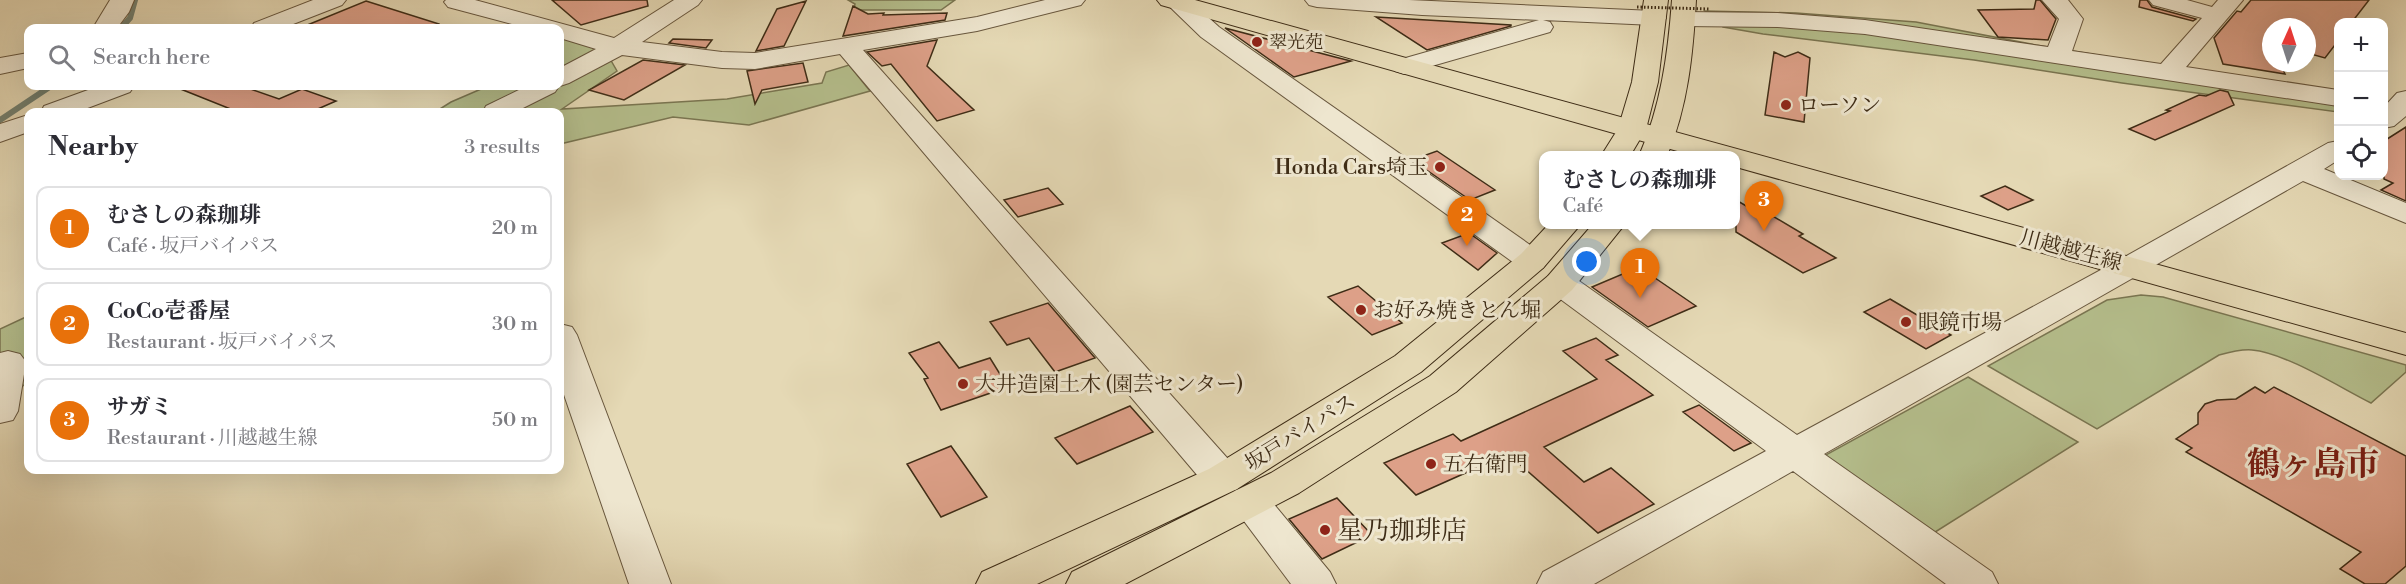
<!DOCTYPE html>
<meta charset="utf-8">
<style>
:root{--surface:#fff;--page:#f2f2f3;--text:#2b2b33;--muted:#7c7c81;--line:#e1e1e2;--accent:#8f2418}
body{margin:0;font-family:"Libre Bodoni","Noto Serif JP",serif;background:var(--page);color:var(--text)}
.controls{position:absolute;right:18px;top:18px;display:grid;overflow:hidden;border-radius:12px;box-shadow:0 6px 24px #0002}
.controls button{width:54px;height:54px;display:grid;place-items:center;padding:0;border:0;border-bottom:2px solid var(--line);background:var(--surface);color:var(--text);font:30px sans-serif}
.compass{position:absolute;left:2262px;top:18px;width:54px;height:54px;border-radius:50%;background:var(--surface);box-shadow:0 6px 24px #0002;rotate:3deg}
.you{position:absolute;left:1587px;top:262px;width:21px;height:21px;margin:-15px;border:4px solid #fff;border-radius:50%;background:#1a73e8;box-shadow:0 0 0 9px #1a73e833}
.badge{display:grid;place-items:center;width:39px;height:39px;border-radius:50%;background:var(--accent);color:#fff;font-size:20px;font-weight:700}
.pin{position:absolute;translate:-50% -50px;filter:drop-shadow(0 2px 3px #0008)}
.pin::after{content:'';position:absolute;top:32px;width:21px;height:18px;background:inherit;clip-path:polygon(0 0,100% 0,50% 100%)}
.popup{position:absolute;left:1539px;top:151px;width:201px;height:78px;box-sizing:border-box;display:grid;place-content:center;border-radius:12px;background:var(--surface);filter:drop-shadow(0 2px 4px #0005);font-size:20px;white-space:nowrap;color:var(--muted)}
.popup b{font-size:22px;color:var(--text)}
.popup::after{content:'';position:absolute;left:50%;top:100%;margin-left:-12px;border:12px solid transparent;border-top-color:var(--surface)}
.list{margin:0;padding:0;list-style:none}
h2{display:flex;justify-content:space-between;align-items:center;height:78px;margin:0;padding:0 24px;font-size:26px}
h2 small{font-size:20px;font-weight:400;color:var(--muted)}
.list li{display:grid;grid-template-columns:39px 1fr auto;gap:18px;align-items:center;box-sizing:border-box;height:84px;margin:0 12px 12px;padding:0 12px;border:2px solid var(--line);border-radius:12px}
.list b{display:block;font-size:22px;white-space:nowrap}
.list p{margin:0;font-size:20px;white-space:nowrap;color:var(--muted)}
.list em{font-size:20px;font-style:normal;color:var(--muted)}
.icon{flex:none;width:33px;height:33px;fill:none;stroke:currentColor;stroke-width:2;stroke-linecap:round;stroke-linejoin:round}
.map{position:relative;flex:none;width:2406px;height:584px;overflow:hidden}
.search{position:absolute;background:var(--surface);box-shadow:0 6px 24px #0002;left:24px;top:24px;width:540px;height:66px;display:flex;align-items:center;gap:15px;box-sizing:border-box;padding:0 21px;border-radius:12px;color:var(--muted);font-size:22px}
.panel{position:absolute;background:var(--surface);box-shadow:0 6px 24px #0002;left:24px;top:108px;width:540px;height:366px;border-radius:12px}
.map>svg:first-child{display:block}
.green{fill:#b5bf8d;stroke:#7a7652;stroke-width:1.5}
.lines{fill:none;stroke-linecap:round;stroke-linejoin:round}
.stream{stroke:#738171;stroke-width:6}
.building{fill:#dda088;stroke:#3e2c16;stroke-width:1.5}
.minor-casing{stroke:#68573e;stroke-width:2}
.major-casing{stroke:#3e2c16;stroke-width:2}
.highway-casing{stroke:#3e2c16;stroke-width:2}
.minor{fill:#eee6cf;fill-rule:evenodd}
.major{fill:#e5d9b5;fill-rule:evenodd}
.highway{fill:#e5d9b5;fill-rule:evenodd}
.path-bridge{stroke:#3e2c16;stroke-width:3;stroke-dasharray:1.5 2;stroke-linecap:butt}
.poi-dot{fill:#8f2418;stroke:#eee6cf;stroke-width:2}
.labels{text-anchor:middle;stroke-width:6;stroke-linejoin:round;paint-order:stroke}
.far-poi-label{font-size:18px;fill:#3e2c16;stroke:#eee6cf;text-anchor:start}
.poi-label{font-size:21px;fill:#3e2c16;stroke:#eee6cf;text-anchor:start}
.street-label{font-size:21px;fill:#3e2c16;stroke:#eee6cf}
.near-poi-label{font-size:26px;fill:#3e2c16;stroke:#eee6cf;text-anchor:start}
.town-label{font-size:33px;font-weight:bold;fill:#7a1f14;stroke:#eee6cf}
</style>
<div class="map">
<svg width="2406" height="584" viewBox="0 0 2406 584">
<rect width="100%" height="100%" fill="#e5d9b5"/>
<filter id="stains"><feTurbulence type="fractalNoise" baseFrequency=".00333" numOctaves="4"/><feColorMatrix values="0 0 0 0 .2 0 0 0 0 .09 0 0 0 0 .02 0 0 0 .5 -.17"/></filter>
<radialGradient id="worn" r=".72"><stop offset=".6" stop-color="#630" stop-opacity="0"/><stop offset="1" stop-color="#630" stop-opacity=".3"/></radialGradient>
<path class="green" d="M848 0H955L941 10H854L855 4Z
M1705 11 1796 13 1916 22 2036 45 2338 94V112L2122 83 1974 60 1763 34 1723 27Z
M568 34 617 44 609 57 617 71 562 109 727 99 822 83 826 72 849 65 870 91 749 125 673 117 560 144V112H435L451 102 488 86H560V39Z
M2141 295 2163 297 2406 365V372L2371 403C2339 387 2286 353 2252 350 2241 349 2230 352 2219 355L2097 429 1988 366 2107 300Z
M28 316V383L0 398V329Z
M1968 377 2078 442 1932 534 1822 457Z"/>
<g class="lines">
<path class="stream" d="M121 28 130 18 135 0
M0 120 51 86"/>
</g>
<path class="building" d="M552 0H647L648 6 581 25Z
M2036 0H2040L2056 19 2048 40 1998 37 1978 10 2034 9Z
M2140 0H2147L2152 7 2196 19 2193 21 2139 7Z
M2251 0H2369L2352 22H2338V41L2325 58 2307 53V27H2271V63H2280L2285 74 2223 64 2214 38 2237 11 2241 12Z
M366 1 439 24 438 28H300Z
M806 1 784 46 756 51 777 9Z
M853 6 868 14 884 13 883 15 947 13 945 20 843 36Z
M1376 17 1511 25V26L1427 50Z
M1225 28 1335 57 1351 61 1294 77Z
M673 39 712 40 706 48 669 43Z
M937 40 927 66 974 110 937 121 891 64 882 66 867 52Z
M1774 52 1785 57 1798 52 1810 58 1804 122 1765 115Z
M643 60 685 65 624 100 589 90Z
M803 63 808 82 762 90 755 104 747 71Z
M173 86H242L279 99 302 89 336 101 311 112H238Z
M2220 90 2228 92 2234 105 2196 122 2155 140 2129 129 2170 111 2166 110 2199 95 2206 96Z
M2406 127V201L2381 190 2393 183 2384 179V141Z
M1437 151 1495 190 1470 200 1412 160Z
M2005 186 2033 200 2008 210 1981 196Z
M1048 188 1063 204 1018 217 1004 200Z
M1736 200 1753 210 1759 208 1803 234 1799 236 1836 258 1803 273 1736 232Z
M1469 233 1497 253 1478 270 1442 243Z
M1639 267 1696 306 1648 327 1592 287Z
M1358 286 1402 323 1372 335 1328 297Z
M1890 299 1951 335 1926 349 1864 312Z
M1048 303 1095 358 1055 372 1029 338 1007 345 990 322Z
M1596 338 1618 355 1606 360 1653 395 1544 447 1584 482 1611 468 1654 504 1598 533 1508 454 1416 495 1384 463 1453 434 1461 441 1597 379 1563 351Z
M939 342 959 368 990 358 1008 387 941 410 924 379 928 378 909 353Z
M2255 387 2265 393 2274 387 2406 456V566L2385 584H2365L2340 569 2361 552 2186 452 2192 448 2176 439 2198 424V413L2205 404 2217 400 2236 399Z
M1699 405 1751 443 1734 451 1683 412Z
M1130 406 1153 432 1077 464 1055 438Z
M951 446 987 497 941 517 907 464Z
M1337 498 1372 535 1322 559 1289 519Z"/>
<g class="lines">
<defs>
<path id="minor" d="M110 0H134L129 12 117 28H93Z
M313 0H346L342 5 283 28H251L254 23Z
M446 0H475L614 38 674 0H702L698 5 642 42 722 52 755 53 977 17 1045 0H1085L1081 5 977 31 863 50 1237 469 1243 479 1237 489 1223 493 1209 489 840 54 755 69 722 68 622 55 569 83 560 86V68L596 49 560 38V28H527L448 7 444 2Z
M1169 0H1189L1219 27 1543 254 1548 261 1543 268 1532 271 1521 268 1201 37 1171 8 1167 3Z
M1305 0H1409L1654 11 1662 13 1666 18 1662 23 1654 25 1543 20 1550 22 1553 27 1550 32 1404 74 1395 71 1391 66 1395 61 1539 20 1422 15 1317 7 1309 5Z
M2042 0H2068L2083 19 2072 51 2161 64 2202 18 2153 5 2149 0H2187L2212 7 2218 0H2243L2186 67 2338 90V106L1865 34 1778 27 1683 26 1675 24 1671 19 1675 14 1683 12 1778 13 1865 20 2048 47 2059 19Z
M28 53V68L0 74V58Z
M99 86H134L130 92 77 112H41L44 106Z
M527 86H559L555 92 515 112H483L486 106Z
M2406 91V116L2394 126 2384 128V107L2397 93Z
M28 115V132L0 142V124Z
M2338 141V160L2324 169 2406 203V223L2303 181 1824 454 1992 572 1998 584H1946L1793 471 1594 584H1537L1543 572 1766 451 1548 290 1544 283 1548 276 1560 273 1572 276 1797 435 2121 259 2328 143Z
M560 324 572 327 577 335 671 584H629L560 383Z
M8 351 20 354 26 362 18 411 13 420 0 423V353Z
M1249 486 1263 491 1330 572 1336 584H1291L1229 501 1235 491Z"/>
<path id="major" d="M1157 0H1195L2406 333V355L1736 167V156H1695L1161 5Z"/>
<path id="highway" d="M1644 0H1668L1658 82 1646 129 1630 156H1601L1618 129 1632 82Z
M1672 0H1696C1693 54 1688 106 1667 156H1639C1661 106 1668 54 1672 0Z
M1549 224H1581L1543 268 1421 372 1237 489 1037 584H976L982 572 1209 469 1395 356 1521 254Z
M1593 224H1625L1572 290 1456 392 1299 493 1125 584H1066L1072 572 1271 473 1430 376 1548 276Z"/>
</defs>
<use href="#minor" class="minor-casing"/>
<use href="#major" class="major-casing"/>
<use href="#highway" class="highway-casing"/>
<use href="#minor" class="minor"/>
<use href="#major" class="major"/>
<use href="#highway" class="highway"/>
<path class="path-bridge" d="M1637 7 1709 9"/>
</g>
<g class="poi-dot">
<circle cx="1257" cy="42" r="6"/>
<circle cx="1786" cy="105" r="6"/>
<circle cx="1440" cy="167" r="6"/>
<circle cx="1361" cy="310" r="6"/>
<circle cx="1906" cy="322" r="6"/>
<circle cx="963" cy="384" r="6"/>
<circle cx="1431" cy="464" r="6"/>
<circle cx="1325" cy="530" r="6"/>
</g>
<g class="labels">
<g class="far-poi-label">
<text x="1269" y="48">翠光苑</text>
</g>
<g class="poi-label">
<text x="1798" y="112">ローソン</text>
<text x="1428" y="174" text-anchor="end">Honda Cars埼玉</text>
<text x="1373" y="317">お好み焼きとん堀</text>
<text x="1918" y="329">眼鏡市場</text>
<text x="975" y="391">大井造園土木 (園芸センター)</text>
<text x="1443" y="471">五右衛門</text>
</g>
<g class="street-label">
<text transform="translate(2071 250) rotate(15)" y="7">川越越生線</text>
<text transform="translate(1300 432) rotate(-32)" y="7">坂戸バイパス</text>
</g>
<g class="near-poi-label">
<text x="1337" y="539">星乃珈琲店</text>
</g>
<g class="town-label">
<text x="2313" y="475">鶴ヶ島市</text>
</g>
</g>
<rect width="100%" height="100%" filter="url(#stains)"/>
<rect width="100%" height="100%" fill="url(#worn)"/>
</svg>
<div class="controls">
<button>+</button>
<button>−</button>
<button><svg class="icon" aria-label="locate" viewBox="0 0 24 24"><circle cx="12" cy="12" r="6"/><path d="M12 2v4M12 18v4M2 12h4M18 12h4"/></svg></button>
</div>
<svg class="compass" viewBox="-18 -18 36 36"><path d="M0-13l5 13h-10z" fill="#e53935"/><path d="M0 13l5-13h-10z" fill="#7c7c81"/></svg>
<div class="you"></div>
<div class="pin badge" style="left:1640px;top:298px;background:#e8710a">1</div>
<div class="popup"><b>むさしの森珈琲</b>Café</div>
<div class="pin badge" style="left:1467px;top:246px;background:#e8710a">2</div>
<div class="pin badge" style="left:1764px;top:231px;background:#e8710a">3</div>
<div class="search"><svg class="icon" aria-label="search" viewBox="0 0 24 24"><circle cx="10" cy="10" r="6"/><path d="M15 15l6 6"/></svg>Search here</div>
<section class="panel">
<h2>Nearby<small>3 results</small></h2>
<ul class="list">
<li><span class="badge" style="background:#e8710a">1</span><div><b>むさしの森珈琲</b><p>Café · 坂戸バイパス</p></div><em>20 m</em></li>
<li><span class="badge" style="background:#e8710a">2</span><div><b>CoCo壱番屋</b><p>Restaurant · 坂戸バイパス</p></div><em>30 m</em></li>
<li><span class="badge" style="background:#e8710a">3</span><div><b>サガミ</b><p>Restaurant · 川越越生線</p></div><em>50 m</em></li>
</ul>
</section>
</div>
